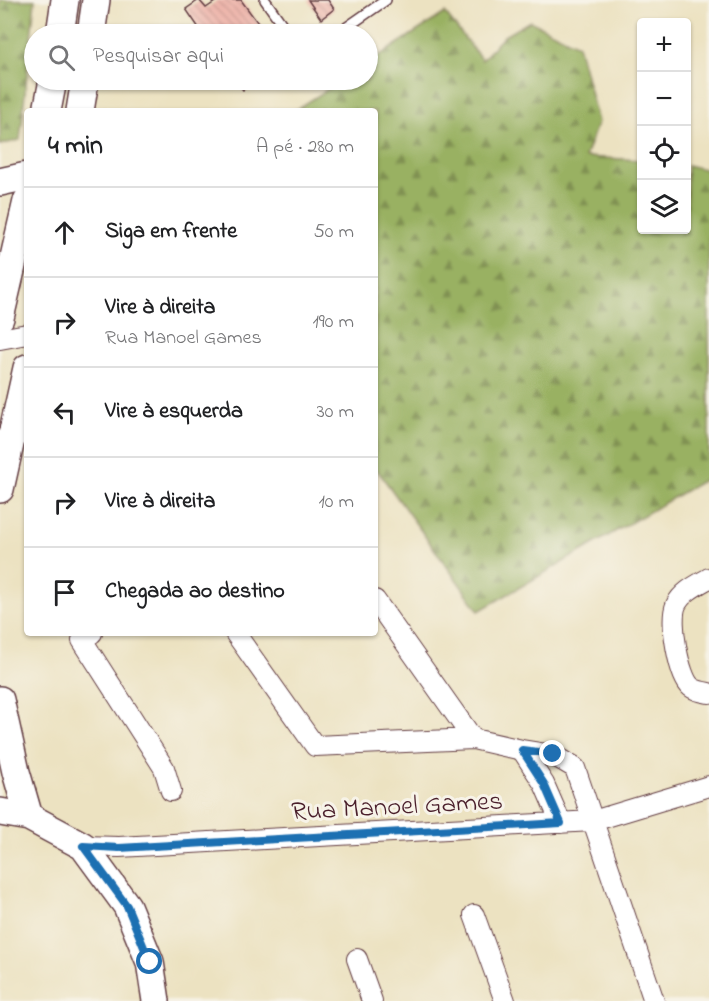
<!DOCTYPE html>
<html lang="pt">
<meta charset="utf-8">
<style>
:root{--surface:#fff;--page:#f6f6f6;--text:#202124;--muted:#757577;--line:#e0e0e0}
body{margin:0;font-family:"Indie Flower",sans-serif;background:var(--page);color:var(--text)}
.controls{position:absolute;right:18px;top:18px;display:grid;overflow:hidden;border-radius:6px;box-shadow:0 2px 4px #0004}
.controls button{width:54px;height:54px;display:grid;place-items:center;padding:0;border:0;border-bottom:2px solid var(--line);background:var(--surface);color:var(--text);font:30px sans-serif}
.stop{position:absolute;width:18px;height:18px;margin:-14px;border:4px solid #1f6fb2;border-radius:50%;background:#fff}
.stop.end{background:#1f6fb2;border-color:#fff;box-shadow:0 2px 6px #0008}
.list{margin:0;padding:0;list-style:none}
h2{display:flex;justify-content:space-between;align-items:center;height:78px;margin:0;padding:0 24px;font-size:26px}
h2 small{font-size:20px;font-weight:400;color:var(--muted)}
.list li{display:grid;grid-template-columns:39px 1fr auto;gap:18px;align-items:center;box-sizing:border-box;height:90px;padding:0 24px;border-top:2px solid var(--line)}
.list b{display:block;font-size:22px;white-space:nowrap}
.list p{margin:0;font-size:20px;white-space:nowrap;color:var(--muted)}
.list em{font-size:20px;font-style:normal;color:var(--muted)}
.icon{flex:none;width:33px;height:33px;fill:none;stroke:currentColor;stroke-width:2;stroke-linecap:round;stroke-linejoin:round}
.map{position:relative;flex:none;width:709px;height:1001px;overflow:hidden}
.search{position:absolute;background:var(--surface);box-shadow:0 2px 4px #0004;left:24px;top:24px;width:354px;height:66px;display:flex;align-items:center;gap:15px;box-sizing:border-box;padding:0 21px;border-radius:33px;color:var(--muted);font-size:22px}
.panel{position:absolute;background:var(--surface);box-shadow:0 2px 4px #0004;left:24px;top:108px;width:354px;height:528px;border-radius:6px}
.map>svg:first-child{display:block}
.forest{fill:url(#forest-firs);stroke:#726846;stroke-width:1.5}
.building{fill:url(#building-back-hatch)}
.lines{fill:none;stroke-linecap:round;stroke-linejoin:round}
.lane-casing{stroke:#623c42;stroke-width:12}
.street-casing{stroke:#623c42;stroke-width:22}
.secondary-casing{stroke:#623c42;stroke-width:30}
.lane{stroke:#fff;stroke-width:9}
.street{stroke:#fff;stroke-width:20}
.secondary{stroke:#fff;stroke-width:27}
.route{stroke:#1f6fb2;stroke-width:8}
.labels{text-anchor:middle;stroke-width:6;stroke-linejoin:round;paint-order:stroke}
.street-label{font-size:27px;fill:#4a1f2b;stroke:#f7f3e8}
</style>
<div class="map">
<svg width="709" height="1001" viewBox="0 0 709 1001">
<defs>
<pattern id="forest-firs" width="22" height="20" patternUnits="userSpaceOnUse" patternTransform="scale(1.5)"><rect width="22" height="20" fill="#99b162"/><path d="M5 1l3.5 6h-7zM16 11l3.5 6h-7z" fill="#7f8f51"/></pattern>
<pattern id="building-back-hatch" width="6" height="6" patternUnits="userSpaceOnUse" patternTransform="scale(1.5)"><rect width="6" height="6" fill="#edaca2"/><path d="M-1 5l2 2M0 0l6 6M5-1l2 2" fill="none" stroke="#c28b84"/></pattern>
</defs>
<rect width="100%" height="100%" fill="#f7f3e8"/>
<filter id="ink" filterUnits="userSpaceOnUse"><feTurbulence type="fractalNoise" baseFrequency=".0167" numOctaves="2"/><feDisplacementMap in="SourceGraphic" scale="12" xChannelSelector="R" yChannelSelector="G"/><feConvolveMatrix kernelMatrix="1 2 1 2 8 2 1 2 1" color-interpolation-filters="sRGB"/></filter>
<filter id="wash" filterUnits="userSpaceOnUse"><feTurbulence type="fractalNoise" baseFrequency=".008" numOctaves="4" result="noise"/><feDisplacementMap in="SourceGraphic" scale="24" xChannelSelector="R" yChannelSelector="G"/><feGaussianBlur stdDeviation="1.35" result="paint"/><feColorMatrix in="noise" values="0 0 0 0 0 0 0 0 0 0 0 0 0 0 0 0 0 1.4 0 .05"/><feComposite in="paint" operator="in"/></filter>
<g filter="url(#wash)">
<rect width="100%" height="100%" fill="#ece2c1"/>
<path class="forest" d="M0 0H35L20 140 0 145Z
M445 13 482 60 504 36 530 21 578 45 598 122 585 157 641 160 642 230H686L687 165 709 170V477L479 611 375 467V111H294L342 80H368V63Z"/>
<g id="blocks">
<path class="building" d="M199 0 206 8 218 0H241L266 34H203L186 9Z
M308 0H328L334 9 321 19Z
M235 80H255L256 81 243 90Z"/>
</g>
</g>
<g filter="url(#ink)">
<use href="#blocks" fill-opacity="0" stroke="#623c42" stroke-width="1.5"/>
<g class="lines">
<defs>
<path id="lane" d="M265 0 289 34
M337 34 386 0"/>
<path id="street" d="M0 339 27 334
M709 578C697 585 682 592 676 605 669 621 679 677 691 687 696 691 703 692 709 693
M375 600 473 739
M92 633 82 640 164 768 171 791
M235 633 315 746 473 739 522 750 553 755 575 768 654 1001
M522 750 544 784 561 823
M83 846 119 847 593 821 709 786
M474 915 505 1001
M357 959 372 1001"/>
<path id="secondary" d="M60 34 65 0
M91 34 96 0
M47 111 53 80
M80 111 85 80
M0 182 27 176
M0 318 27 201
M0 489 27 368
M0 700 16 772 29 817
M0 812 29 817 83 846 127 906 150 962 156 1001"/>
</defs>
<use href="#lane" class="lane-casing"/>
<use href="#street" class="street-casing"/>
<use href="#secondary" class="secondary-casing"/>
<use href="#lane" class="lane"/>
<use href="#street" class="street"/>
<use href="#secondary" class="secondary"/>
</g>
</g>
<g class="lines" filter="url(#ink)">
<path class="route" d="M150 962 127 906 83 846 119 848 561 823 544 784 522 750 553 754"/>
</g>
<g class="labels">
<g class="street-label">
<text transform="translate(397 805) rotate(-3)" y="9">Rua Manoel Games</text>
</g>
</g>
</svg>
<div class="controls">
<button>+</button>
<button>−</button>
<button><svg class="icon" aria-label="locate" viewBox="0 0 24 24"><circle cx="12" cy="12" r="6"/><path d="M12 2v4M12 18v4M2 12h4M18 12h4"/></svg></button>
<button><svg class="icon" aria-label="layers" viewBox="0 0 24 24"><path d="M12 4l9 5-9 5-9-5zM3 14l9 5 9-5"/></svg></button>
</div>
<div class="stop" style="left:150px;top:962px"></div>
<div class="stop end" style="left:553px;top:754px"></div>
<div class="search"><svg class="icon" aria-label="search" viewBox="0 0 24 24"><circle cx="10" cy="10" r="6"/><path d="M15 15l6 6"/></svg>Pesquisar aqui</div>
<section class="panel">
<h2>4 min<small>A pé · 280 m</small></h2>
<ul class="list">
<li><svg class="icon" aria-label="ahead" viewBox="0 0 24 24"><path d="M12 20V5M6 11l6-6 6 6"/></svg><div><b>Siga em frente</b></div><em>50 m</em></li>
<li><svg class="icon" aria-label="right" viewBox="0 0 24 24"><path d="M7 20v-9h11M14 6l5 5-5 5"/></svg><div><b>Vire à direita</b><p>Rua Manoel Games</p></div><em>190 m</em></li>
<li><svg class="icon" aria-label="left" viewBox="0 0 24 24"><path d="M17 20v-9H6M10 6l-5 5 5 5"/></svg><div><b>Vire à esquerda</b></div><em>30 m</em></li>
<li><svg class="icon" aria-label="right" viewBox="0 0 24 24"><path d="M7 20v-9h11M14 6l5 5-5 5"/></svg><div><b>Vire à direita</b></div><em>10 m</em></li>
<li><svg class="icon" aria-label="arrive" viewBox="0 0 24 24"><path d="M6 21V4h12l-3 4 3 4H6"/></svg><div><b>Chegada ao destino</b></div></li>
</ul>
</section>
</div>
